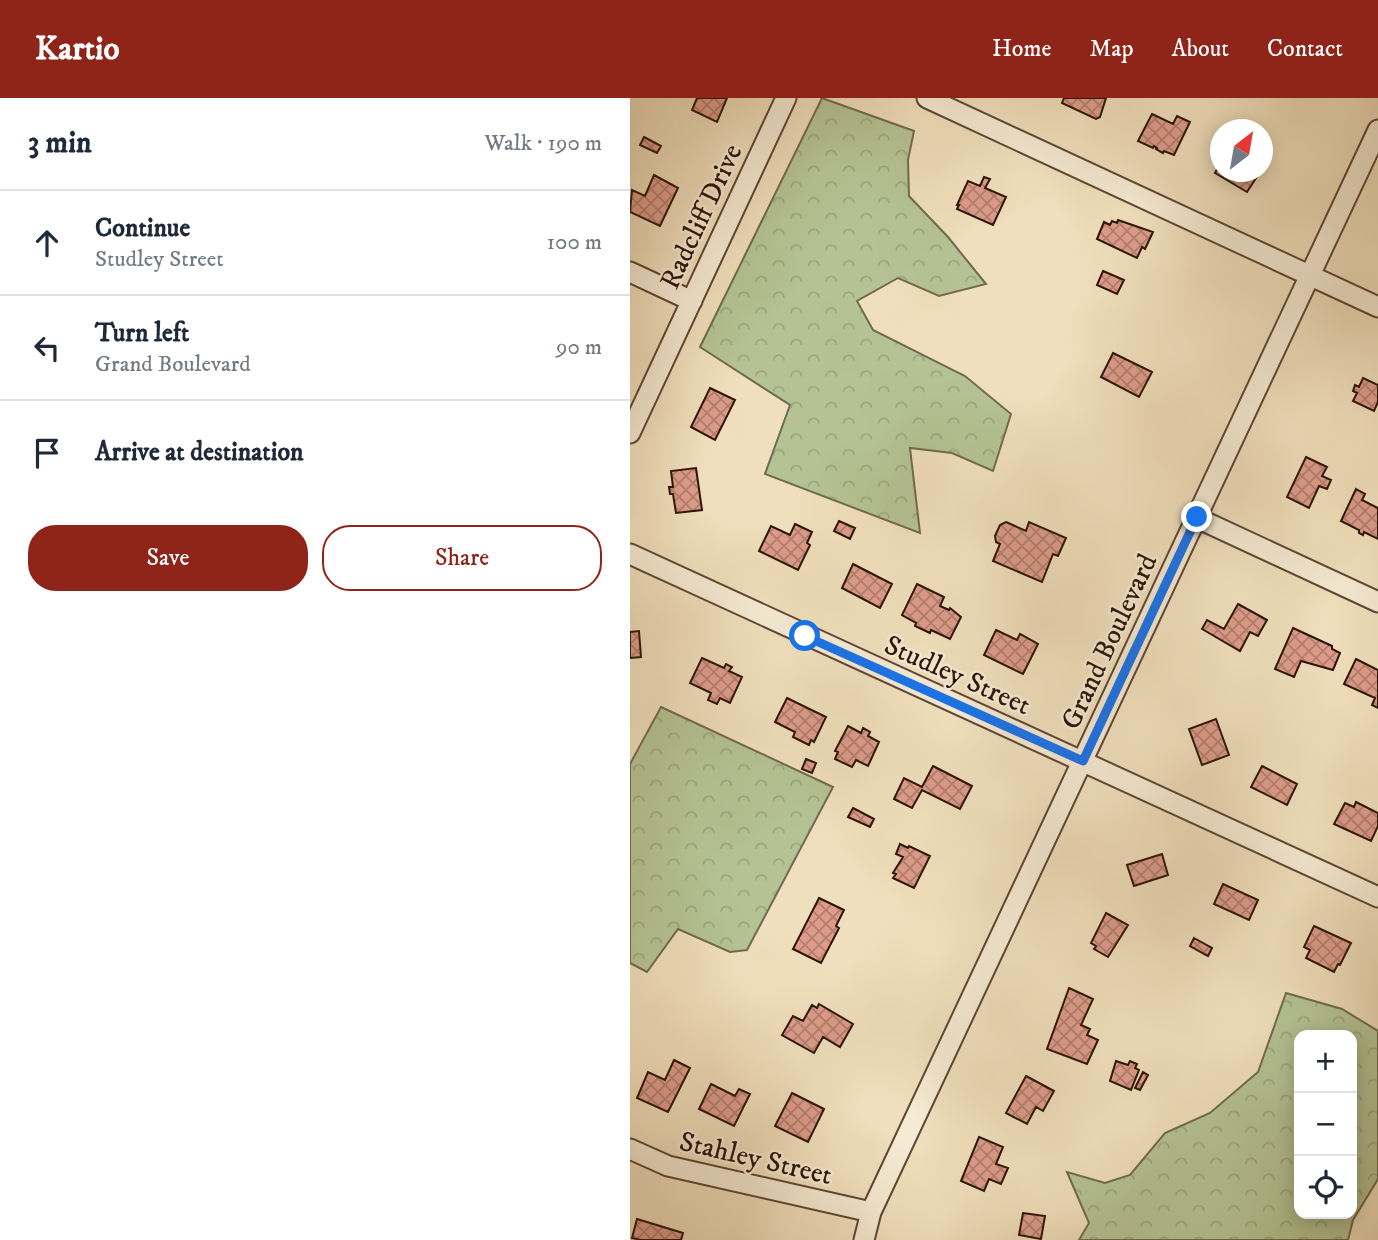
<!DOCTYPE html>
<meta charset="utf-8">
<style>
:root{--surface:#fff;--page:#f2f2f3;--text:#1f2937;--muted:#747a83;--line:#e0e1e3;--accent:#8f2418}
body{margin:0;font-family:"IM FELL DW Pica",serif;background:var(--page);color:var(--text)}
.controls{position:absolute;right:21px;bottom:21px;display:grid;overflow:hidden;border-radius:14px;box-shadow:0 4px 18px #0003}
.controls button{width:63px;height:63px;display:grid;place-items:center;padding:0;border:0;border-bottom:2px solid var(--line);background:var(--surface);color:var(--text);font:35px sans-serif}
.compass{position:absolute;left:580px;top:21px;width:63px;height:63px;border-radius:50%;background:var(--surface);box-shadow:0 4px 18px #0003;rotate:31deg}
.stop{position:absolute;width:21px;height:21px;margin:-16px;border:5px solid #1a73e8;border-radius:50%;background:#fff}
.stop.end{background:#1a73e8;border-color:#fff;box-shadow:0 2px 7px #0008}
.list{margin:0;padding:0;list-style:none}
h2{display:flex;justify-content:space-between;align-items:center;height:91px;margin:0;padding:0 28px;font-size:30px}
h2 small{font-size:23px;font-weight:400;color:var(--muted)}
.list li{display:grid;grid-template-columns:46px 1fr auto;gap:21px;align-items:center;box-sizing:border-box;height:105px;padding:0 28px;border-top:2px solid var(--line)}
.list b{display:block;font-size:26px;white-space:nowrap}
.list p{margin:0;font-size:23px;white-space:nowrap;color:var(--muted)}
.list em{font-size:23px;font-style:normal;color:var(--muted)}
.actions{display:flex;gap:14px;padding:21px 28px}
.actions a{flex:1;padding:16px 0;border:2px solid var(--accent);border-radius:28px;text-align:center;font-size:24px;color:var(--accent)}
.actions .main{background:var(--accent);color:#fff}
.icon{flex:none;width:38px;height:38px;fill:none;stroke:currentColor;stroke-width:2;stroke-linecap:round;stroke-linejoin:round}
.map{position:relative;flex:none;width:748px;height:1142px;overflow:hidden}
header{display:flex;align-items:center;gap:42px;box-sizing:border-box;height:98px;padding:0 35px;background:var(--accent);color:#fff}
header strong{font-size:33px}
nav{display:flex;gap:38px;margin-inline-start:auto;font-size:24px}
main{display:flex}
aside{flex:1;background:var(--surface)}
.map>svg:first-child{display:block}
.forest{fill:url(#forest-crowns);stroke:#706b4e;stroke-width:2;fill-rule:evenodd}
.building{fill:url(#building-cross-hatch);stroke:#2c1307;stroke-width:2}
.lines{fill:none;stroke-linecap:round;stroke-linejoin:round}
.street-casing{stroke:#5d4634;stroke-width:23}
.street{stroke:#f5ead3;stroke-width:19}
.route{stroke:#1a73e8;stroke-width:9}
.labels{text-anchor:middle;stroke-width:5;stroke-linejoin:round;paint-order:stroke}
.street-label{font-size:28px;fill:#2c1307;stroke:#f5ead3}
</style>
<header>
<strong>Kartio</strong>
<nav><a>Home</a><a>Map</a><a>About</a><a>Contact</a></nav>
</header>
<main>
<aside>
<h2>3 min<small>Walk · 190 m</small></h2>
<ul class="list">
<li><svg class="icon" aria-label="ahead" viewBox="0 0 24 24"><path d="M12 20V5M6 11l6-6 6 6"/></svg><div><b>Continue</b><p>Studley Street</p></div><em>100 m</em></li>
<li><svg class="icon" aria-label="left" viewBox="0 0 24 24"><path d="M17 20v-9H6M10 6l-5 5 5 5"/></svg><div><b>Turn left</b><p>Grand Boulevard</p></div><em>90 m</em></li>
<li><svg class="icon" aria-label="arrive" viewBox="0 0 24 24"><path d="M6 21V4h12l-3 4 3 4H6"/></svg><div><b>Arrive at destination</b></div></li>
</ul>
<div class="actions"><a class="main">Save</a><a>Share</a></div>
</aside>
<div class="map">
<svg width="748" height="1142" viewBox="0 0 748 1142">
<defs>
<pattern id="forest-crowns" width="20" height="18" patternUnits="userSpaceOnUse" patternTransform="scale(1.75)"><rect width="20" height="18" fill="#b5c394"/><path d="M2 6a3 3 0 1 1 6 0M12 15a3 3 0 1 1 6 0" fill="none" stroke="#9ca77e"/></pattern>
<pattern id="building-cross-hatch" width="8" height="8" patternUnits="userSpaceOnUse" patternTransform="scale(1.75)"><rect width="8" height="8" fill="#dd9c8a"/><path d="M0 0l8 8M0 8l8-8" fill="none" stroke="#b37e6f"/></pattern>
</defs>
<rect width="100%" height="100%" fill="#f0dfbc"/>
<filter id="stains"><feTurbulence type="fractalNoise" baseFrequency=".00286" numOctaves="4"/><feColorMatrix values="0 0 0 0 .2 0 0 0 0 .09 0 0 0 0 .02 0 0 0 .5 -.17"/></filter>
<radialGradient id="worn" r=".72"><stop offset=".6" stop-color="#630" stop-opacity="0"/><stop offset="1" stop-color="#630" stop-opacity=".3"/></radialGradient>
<path class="forest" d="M192 0 284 33 278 62 279 98 318 139 356 186 309 198 268 180 227 203 243 232 335 278 381 316 363 373 322 355 280 350 290 435 135 376 160 307 70 249Z
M31 609 203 689 117 852 100 854 48 831 17 874 0 865V666Z
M656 895 712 911 748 933V1081L723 1122 718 1142H449L459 1125 437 1074 475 1085 500 1077 535 1035 580 1015 628 974ZM722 937V1116H669V937Z"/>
<path class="building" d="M67 0H97L87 24 62 12Z
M434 0H476L470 19 466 21 432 5Z
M522 16 543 26 547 18 560 24 544 57 534 53 533 55 526 51 527 50 524 48 523 50 508 43Z
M14 39 31 48 27 55 10 47Z
M590 66V74H630L617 94 585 75Z
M24 77 48 90 30 128 0 114 2 92 15 98Z
M354 79 360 81 355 90 376 99 363 127 327 111 329 107H327L338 83 350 88Z
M488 122 523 134 515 151 512 149 507 160 467 141 474 124 480 127 482 123 487 125Z
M473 173 494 182 487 196 467 187Z
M483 255 522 274 509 299 471 279Z
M733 280 748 287V304L744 313 723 303 727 295 723 293 725 287 729 289Z
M80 290 105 302 85 342 61 329Z
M676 359 697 369 692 378 701 382 697 391 689 388 679 410 657 399Z
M66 370 72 412 46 415 43 396H40L39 389H43L41 373Z
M726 391 735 396 732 402 748 410V441L734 434 733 437 729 435V432L711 423Z
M209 423 225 430 220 441 204 433Z
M376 424 396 433 399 424 436 440 428 458 423 456 412 484 363 463 370 446 366 444 365 438 370 427Z
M165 426 182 434 177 445 180 447 168 472 129 453 141 428 160 437Z
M223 466 262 486 250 510 212 490Z
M287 486 314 499 310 508 319 512 320 510 331 519 320 541 301 532 300 535 285 528 286 525 272 517Z
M608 506 637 522 628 538 620 534 610 553 572 531 577 522 594 531Z
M663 530 702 548V551L710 555 703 572 671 563 664 579 645 571Z
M366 532 387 542 390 536 408 546 393 576 354 557Z
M9 533 11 559 0 560V534Z
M72 560 94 570 96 566 102 569 99 573 112 579 100 605 90 600 87 606 78 602 81 595 60 585Z
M726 561 748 572V610L742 607 745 600 714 586Z
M157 600 196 619 184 644 181 642 179 647 163 639 165 634 145 624Z
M586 621 599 657 572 667 559 631Z
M218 628 231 635 233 630 240 634 238 638 249 644 238 668 226 662 222 669 205 661 208 654 205 653Z
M176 661 186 665 182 675 172 671Z
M303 668 342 688 330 711 292 692 282 710 264 701 274 680 292 689Z
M632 668 667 686 657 707 621 689Z
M726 704 748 715V728L741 743 704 726 715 705 724 709Z
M223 710 244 721 240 729 218 719Z
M270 746 278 750 279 748 300 758 284 790 263 780 266 776 263 775 273 759 266 756Z
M532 756 538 777 504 788 497 767Z
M593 786 628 802 619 822 584 806Z
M189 800 214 812 206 828 209 830 191 865 163 851Z
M476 815 498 827 478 859 464 851 466 848 461 845Z
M684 828 721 845 710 867 708 866 704 874 676 860 680 852 674 849Z
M564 840 582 850 578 858 560 848Z
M439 890 463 901 451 927 460 931 457 937 468 942 457 966 417 951Z
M189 906 223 926 210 949 193 939 184 955 152 937 163 918 173 923 182 907 187 910Z
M44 962 60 970 38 1014 7 1000 18 974 35 982Z
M486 963 498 967 500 963 507 966 505 970 509 972 501 992 480 983Z
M513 974 518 977 510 992 505 990Z
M396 978 424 993 413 1013 406 1009 397 1026 376 1015Z
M81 986 105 998 109 991 120 996 104 1028 69 1011Z
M162 995 194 1011 178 1044 145 1028Z
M349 1039 373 1049 366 1066 378 1070 371 1086 359 1081 354 1093 331 1083Z
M393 1115 415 1118 411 1141 389 1137Z
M7 1121 53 1135 51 1142H11L2 1140Z"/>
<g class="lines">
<defs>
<path id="street" d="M297 0 748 209
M0 174 62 203
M0 335 156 0
M567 420 748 504
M0 456 748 799
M0 1051 38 1068 241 1114
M234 1142 241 1114 748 32"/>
</defs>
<use href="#street" class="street-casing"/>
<use href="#street" class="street"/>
</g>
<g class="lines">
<path class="route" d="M175 538 453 663 567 419"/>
</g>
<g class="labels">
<g class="street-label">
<text transform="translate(70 118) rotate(-65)" y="10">Radcliff Drive</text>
<text transform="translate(478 543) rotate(-65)" y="10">Grand Boulevard</text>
<text transform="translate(328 576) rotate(24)" y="10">Studley Street</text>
<text transform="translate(126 1059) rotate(13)" y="10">Stahley Street</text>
</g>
</g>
<rect width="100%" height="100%" filter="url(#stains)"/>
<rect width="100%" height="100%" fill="url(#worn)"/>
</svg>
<div class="controls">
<button>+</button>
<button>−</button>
<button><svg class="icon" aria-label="locate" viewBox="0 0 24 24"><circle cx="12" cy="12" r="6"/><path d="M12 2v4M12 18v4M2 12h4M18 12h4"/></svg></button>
</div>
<svg class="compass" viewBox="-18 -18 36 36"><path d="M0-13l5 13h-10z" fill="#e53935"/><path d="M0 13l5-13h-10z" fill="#747a83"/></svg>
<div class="stop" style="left:175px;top:538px"></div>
<div class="stop end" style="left:567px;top:419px"></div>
</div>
</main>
